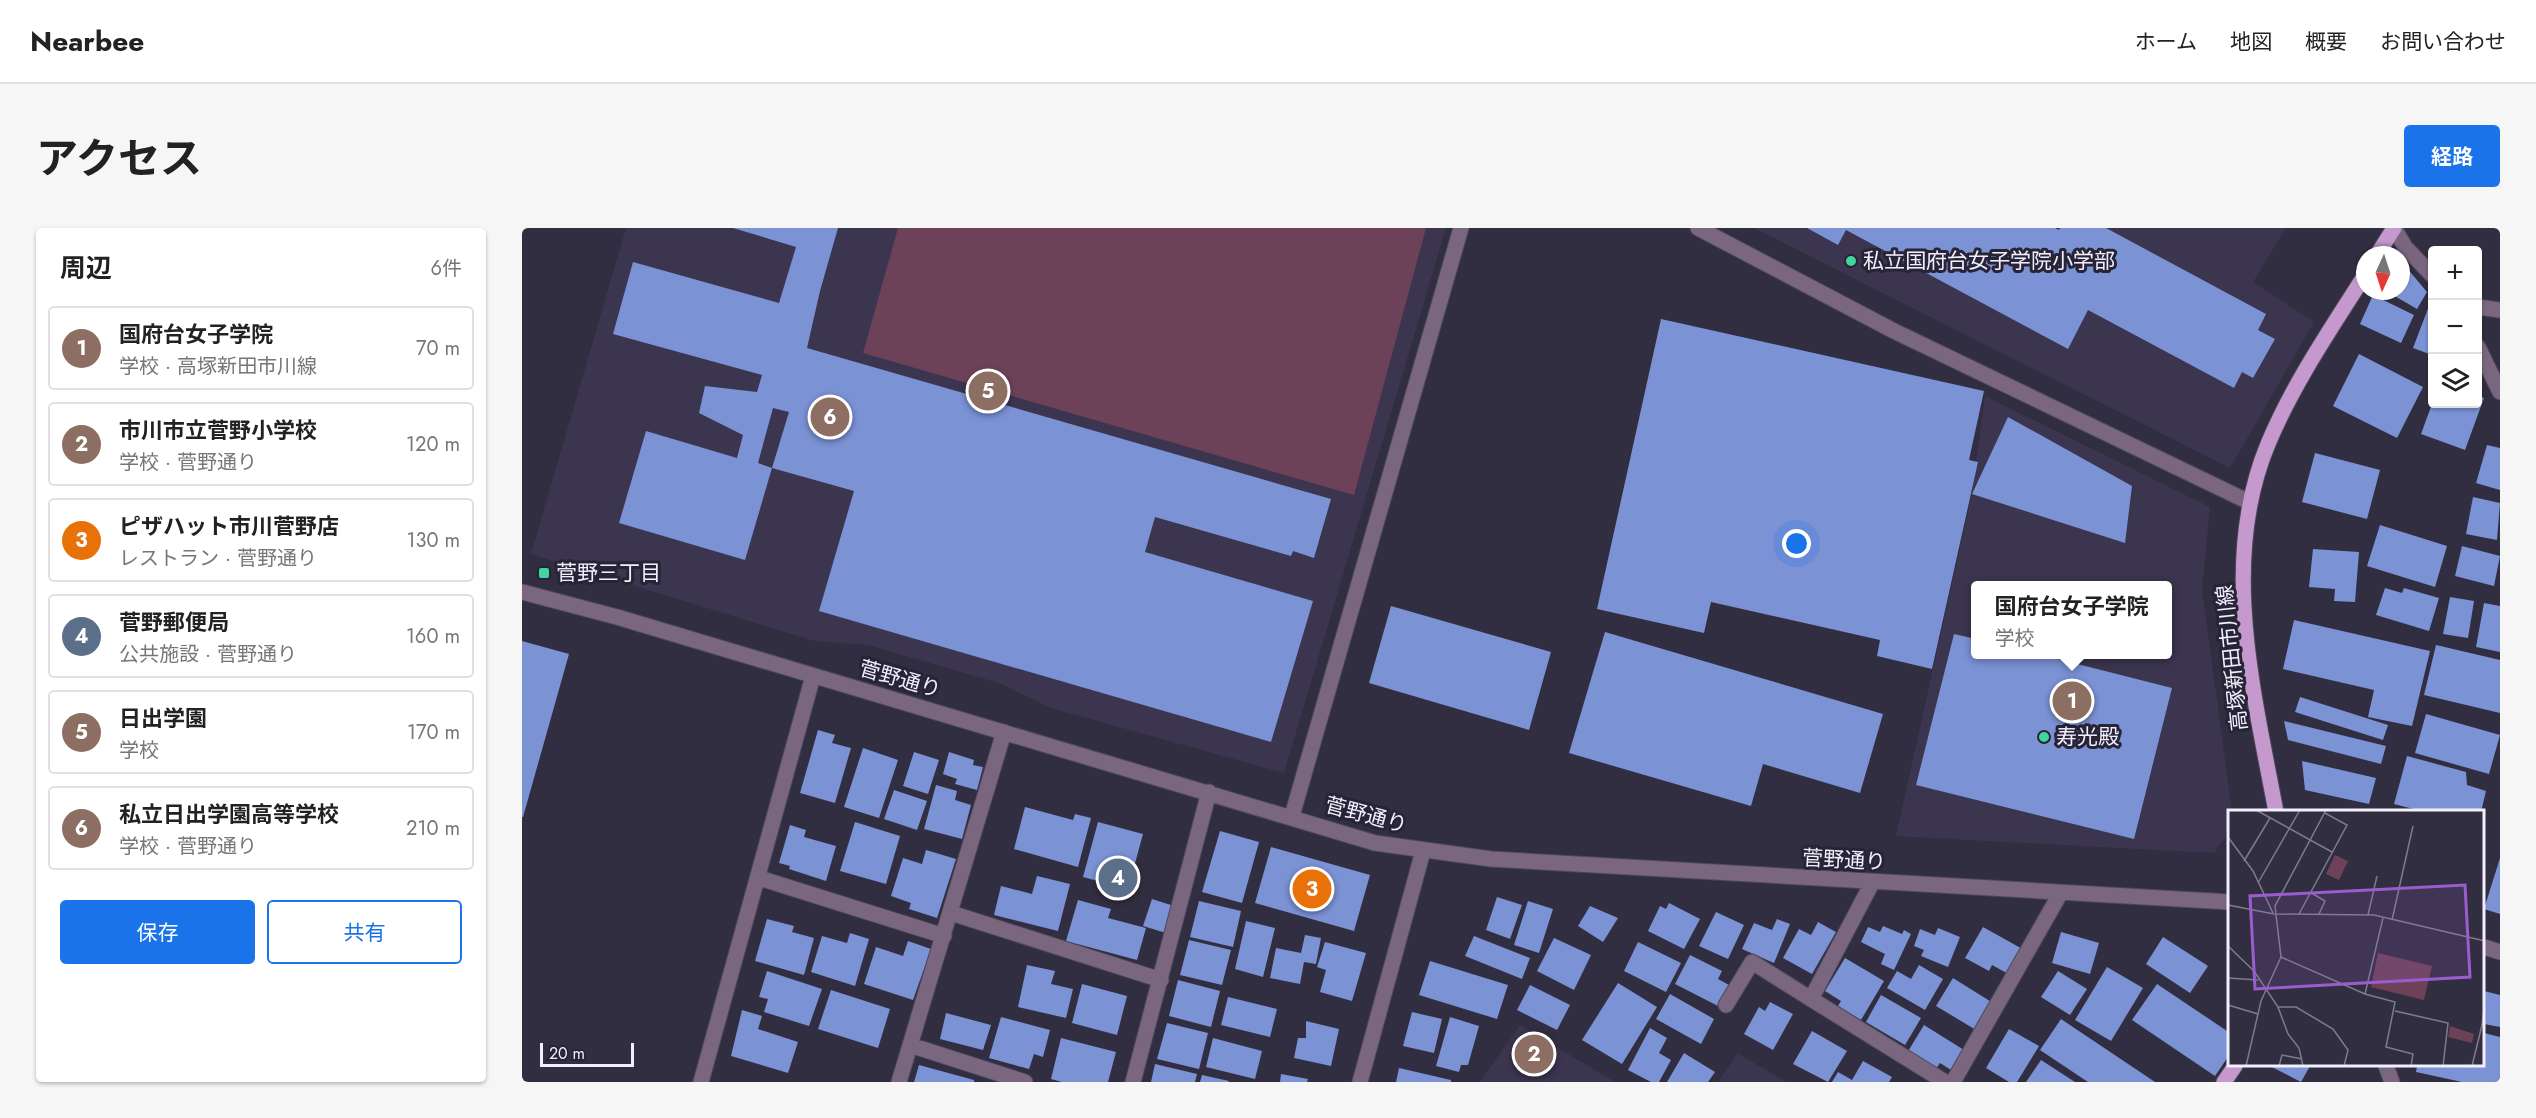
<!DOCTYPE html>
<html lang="ja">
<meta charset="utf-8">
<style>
:root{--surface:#fff;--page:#f6f6f6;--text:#222;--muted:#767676;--line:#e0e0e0;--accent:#1a73e8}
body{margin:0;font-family:Jost,"Noto Sans JP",sans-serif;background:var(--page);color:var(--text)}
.controls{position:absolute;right:18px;top:18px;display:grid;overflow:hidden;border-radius:6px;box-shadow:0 2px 4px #0004}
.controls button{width:54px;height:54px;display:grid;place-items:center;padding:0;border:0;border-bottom:2px solid var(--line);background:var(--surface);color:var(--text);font:30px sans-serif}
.compass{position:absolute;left:1834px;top:18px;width:54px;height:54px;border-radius:50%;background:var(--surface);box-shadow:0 2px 4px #0004;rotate:183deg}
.scale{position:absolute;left:18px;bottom:15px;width:94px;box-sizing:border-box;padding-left:6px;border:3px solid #f2effd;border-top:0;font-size:16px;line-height:21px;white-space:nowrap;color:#f2effd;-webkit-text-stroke:4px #282437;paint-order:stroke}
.you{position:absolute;left:1275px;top:316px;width:21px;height:21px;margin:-15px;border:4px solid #fff;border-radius:50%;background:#1a73e8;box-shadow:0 0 0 9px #1a73e833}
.badge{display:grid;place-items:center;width:39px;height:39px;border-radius:50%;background:var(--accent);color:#fff;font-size:20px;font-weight:700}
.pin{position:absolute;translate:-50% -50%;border:3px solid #fff;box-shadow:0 2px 6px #0006}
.popup{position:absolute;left:1449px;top:353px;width:201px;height:78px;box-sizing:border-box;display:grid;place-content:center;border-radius:6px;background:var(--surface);filter:drop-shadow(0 2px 4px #0005);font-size:20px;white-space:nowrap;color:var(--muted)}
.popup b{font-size:22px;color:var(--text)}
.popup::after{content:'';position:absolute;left:50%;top:100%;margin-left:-12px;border:12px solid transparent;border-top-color:var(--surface)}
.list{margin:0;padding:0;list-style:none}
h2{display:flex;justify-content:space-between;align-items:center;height:78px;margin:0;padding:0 24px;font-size:26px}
h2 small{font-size:20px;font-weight:400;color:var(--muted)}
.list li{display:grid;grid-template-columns:39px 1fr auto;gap:18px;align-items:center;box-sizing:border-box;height:84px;margin:0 12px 12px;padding:0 12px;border:2px solid var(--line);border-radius:6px}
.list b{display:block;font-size:22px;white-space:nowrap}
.list p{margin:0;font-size:20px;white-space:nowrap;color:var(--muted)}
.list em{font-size:20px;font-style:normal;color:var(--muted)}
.actions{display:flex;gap:12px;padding:18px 24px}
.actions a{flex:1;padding:14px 0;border:2px solid var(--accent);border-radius:6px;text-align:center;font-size:21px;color:var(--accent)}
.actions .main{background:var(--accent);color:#fff}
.icon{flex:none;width:33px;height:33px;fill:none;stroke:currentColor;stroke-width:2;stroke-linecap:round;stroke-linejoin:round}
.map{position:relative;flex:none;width:1978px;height:854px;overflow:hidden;border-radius:6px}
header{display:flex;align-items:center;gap:36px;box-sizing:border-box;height:84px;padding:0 30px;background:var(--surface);border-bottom:2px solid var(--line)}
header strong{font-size:28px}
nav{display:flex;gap:33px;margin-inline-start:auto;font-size:21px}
.intro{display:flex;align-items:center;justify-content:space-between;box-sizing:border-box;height:144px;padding:0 36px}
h1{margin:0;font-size:42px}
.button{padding:15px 27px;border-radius:6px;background:var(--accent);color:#fff;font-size:21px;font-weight:700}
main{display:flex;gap:36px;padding:0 36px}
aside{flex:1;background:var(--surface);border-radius:6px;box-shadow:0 2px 4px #0004}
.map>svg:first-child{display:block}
.built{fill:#3c354f;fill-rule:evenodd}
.green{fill:#6d4259}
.building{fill:#7b92d5;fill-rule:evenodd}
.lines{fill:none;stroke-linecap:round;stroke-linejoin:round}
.minor-casing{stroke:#4d495b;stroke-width:17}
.major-casing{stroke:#4d495b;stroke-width:17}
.minor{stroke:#7b667f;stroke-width:15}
.major{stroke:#c599cd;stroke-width:15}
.poi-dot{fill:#44d49f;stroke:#282437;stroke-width:2}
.labels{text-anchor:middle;stroke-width:6;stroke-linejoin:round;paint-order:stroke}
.poi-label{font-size:21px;fill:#f2effd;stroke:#282437;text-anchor:start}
.street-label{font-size:21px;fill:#f2effd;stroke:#282437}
.inset-road{fill:none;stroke:#7f7b8c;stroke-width:1.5}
.view{fill:#995dce;fill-opacity:0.15;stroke:#995dce;stroke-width:3}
.inset-edge{fill:none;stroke:#f2effd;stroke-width:3}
</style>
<header>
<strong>Nearbee</strong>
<nav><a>ホーム</a><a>地図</a><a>概要</a><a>お問い合わせ</a></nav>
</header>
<div class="intro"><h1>アクセス</h1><a class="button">経路</a></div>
<main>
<aside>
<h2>周辺<small>6件</small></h2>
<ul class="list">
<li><span class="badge" style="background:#8d6e63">1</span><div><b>国府台女子学院</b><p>学校 · 高塚新田市川線</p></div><em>70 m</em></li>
<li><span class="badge" style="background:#8d6e63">2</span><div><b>市川市立菅野小学校</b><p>学校 · 菅野通り</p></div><em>120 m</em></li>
<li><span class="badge" style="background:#e8710a">3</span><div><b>ピザハット市川菅野店</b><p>レストラン · 菅野通り</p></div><em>130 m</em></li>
<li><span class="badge" style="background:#5c6f8a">4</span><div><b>菅野郵便局</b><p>公共施設 · 菅野通り</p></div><em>160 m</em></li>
<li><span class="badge" style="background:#8d6e63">5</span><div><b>日出学園</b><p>学校</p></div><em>170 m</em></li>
<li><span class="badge" style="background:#8d6e63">6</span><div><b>私立日出学園高等学校</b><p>学校 · 菅野通り</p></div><em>210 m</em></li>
</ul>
<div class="actions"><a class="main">保存</a><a>共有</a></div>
</aside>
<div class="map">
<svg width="1978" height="854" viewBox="0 0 1978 854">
<rect width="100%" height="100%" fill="#322e41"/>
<path class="built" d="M104 0H924L762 545 529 480 477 455 346 417 293 413 9 326Z
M1232 0H1764L1731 54 1792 94 1708 240Z
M1463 168 1688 279 1680 362 1710 584 1708 603 1692 625 1374 608 1450 266ZM1454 358H1646V426H1454Z
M998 797 1093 854H958Z
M1216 825 1264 854H1196Z"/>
<path class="green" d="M376 0H904L832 267 341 125Z"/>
<path class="building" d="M211 0H316L298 63 285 120 809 271 792 330 771 323 769 328 633 289 623 324 791 373 749 514 297 383 332 263 250 240 223 332 97 295 124 203 215 230 221 207 177 185 183 158 235 164 240 147 91 106 111 34 257 75 274 19ZM251 180 267 184 250 240 236 235Z
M1285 0H1533L1537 2 1538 0H1584L1744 86 1736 102 1753 111 1731 150 1720 144 1712 160 1566 82 1546 121 1324 2 1316 17Z
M1879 33 1905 64 1895 81 1864 63H1879Z
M1851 67 1892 87 1879 115 1838 96Z
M1910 70V127L1891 120Z
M1139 91 1462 163 1447 232 1456 234 1410 441 1355 428 1358 412 1189 374 1182 405 1075 381Z
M1837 126 1901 159 1875 210 1811 178Z
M1956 168 1962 170 1943 222 1899 206 1910 176H1956Z
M1486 189 1610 258 1603 315 1450 266Z
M1965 217 1978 220V262L1954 255Z
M1793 225 1858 242 1845 291 1780 274Z
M1951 269 1978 275 1975 312 1944 306Z
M1858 297 1925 318 1913 359 1845 338Z
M1940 318 1978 328 1972 358 1933 348Z
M1791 321 1837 324 1833 374 1812 373 1813 361 1787 359Z
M1863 360 1880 365 1882 360 1917 370 1907 403 1854 387Z
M1928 369 1952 373 1946 410 1921 406Z
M1962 375 1978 378V424L1954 419Z
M869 378 1029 424 1007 502 847 455Z
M1772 392 1908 423 1890 498 1846 489 1852 462 1761 441Z
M1083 404 1361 486 1338 565 1241 536 1229 578 1047 525Z
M1432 406 1454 411V426H1516L1650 460 1612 611 1394 557Z
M0 413 47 426 1 589H0Z
M1914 417 1978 432V485L1902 467Z
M1778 469 1866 497 1861 512 1773 484Z
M1904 486 1978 507 1967 546 1893 525Z
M1762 493 1864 518 1859 536 1766 512Z
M296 502 313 507 310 515 329 520 313 575 278 565Z
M341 520 376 532 357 590 322 579Z
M392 524 417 532 406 566 381 558Z
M427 524 452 532 451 537 461 539 455 562 433 556 435 551 421 546Z
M1885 528 1944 544 1945 557 1964 563 1959 584 1931 581 1930 584H1903L1872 576Z
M1780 533 1854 550 1847 576 1783 562Z
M414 557 435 563 433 572 449 577 440 611 402 601Z
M372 562 405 573 395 602 362 591Z
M503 579 551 592 553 586 569 590 556 639 492 621Z
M333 594 378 608 364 656 318 643Z
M576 594 621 606 606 661 561 649Z
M268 597 284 602 282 609 314 618 304 653 267 641 268 638 257 635Z
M698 603 737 614 720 675 680 664Z
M749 619 848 647 832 703 733 675Z
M404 622 434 631 415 690 387 681 389 675 369 668 381 630 400 636Z
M1978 630V686L1962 681Z
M515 648 548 656 536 703 472 687 479 658 510 666Z
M975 669 1000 677 988 711 964 702Z
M630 671 652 678 644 705 621 698Z
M556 672 589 681 586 690 624 700 615 732 544 713Z
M677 673 719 683 711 719 668 709Z
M1006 673 1031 681 1017 725 992 717Z
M1147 675 1178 691 1162 721 1126 703 1138 678 1144 681Z
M1068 678 1096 690 1081 714 1056 698Z
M1194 684 1222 697 1206 731 1177 718Z
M245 691 272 698 270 704 292 710 282 747 233 733Z
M1255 691 1268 696 1252 735 1220 721 1232 695 1250 702Z
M724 693 753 700 741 749 713 741Z
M1296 694 1314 704 1290 746 1261 730 1277 701 1289 707Z
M1361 698 1380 706 1382 702 1389 706 1372 742 1359 736 1363 726 1339 714 1346 699 1358 704Z
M1461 699 1504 723 1490 748 1470 737 1467 743 1443 730Z
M1416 700 1438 709 1426 739 1399 728 1402 722 1392 718 1398 701 1413 707Z
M1539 704 1577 715 1568 746 1530 735Z
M328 705 347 711 333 758 289 744 300 708 325 715Z
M783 707 799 710 794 736 782 734 778 756 748 750 754 720 779 725Z
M952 708 1008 730 1000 751 943 728Z
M1641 709 1686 738 1668 765 1624 736Z
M1032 710 1069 727 1052 762 1015 743Z
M667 712 709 722 700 757 658 747Z
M386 713 409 721 391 772 342 756 354 719 381 728Z
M803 714 844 725 830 773 798 764 804 742 795 739Z
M1116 714 1159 735 1144 764 1102 743Z
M1168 727 1200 743 1196 751 1207 757 1196 778 1153 756Z
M1323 730 1362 753 1339 792 1316 778 1319 773 1303 763Z
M908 733 986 757 975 791 897 767Z
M505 737 533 743 529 756 551 761 544 790 496 779Z
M1397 737 1421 751 1403 782 1365 760 1375 743 1389 751Z
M1585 739 1621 760 1589 813 1553 792Z
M245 743 300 761 287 798 242 784 246 771 237 769Z
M1536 743 1565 761 1548 787 1519 769Z
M1431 750 1471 775 1454 802 1414 778Z
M656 752 698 763 689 799 647 788Z
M1096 755 1135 779 1100 836 1060 812Z
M560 756 605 768 595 807 550 795Z
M1635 756 1708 805V826L1693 848 1610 792Z
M1008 757 1048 777 1035 802 995 782Z
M309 762 368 781 356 820 296 801Z
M1962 763 1978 767V799L1962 796Z
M1148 766 1192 791 1179 816 1134 791Z
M1359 767 1399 790 1383 817 1344 794Z
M706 769 755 781 748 809 699 797Z
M1248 774 1271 786 1251 822 1222 806 1237 779 1243 783Z
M220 782 240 788 236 801 276 814 266 845 209 828Z
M890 784 920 791 912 825 881 818Z
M424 785 469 797 461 822 418 811Z
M479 789 528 802 521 829 512 826 507 841 467 830Z
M928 789 957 798 946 837H939L937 844 914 838Z
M1539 791 1633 854H1566L1518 822Z
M784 793 817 801 809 838 772 830 776 810H784Z
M645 795 686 805 677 841 635 831Z
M1402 797 1442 822 1429 842 1418 835 1413 842 1385 825Z
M1128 800 1145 810 1137 825 1149 832 1137 854H1129L1106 842Z
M1487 801 1517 818 1495 854H1487L1464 840Z
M1290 803 1325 823 1306 854 1271 836Z
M1962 805 1978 809V854H1940L1894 844 1895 838H1962Z
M539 810 594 824 586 854H540L529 851Z
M691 810 740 823 733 851 684 839Z
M1162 825 1193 844 1186 854H1145Z
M1519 832 1553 854H1504Z
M1341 833 1370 849 1367 854H1310L1316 844 1330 852Z
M633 836 675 846 673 854H629Z
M397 837 452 852V854H392Z
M1748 838H1788L1779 854Z
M877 840 929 852V854H874Z
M759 846 786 851 785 854H758Z
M680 847 707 853 706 854H678Z"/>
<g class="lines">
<defs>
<path id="minor" d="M1176 0 1372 103 1727 274
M1872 0 1883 19 1910 47
M1956 79 1978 82
M1956 119 1978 164
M0 364 95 389 853 615 969 631 1708 674
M770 588 939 0
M237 650 422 708
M1350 655 1289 771 1423 854
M429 685 639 752
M1962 719 1978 724
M1204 777 1230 734 1289 771
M388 817 503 854
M1864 838 1870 854
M179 854 291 448
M377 854 482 504
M611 854 687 564
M838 854 901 623
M1431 854 1538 666"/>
<path id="major" d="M1855 27 1872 0
M1754 584C1732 465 1697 333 1746 216 1771 156 1808 102 1843 47
M1702 854 1713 838"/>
</defs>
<use href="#minor" class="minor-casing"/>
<use href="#major" class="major-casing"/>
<use href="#minor" class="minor"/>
<use href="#major" class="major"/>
</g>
<g class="poi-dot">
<circle cx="1329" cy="33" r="6"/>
<rect x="16" y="339" width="12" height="12" rx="3"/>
<circle cx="1522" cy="509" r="6"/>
</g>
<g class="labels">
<g class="poi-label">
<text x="1341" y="40">私立国府台女子学院小学部</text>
<text x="34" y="352">菅野三丁目</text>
<text x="1534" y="516">寿光殿</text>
</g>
<g class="street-label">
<text transform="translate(1710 430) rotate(-96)" y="7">高塚新田市川線</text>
<text transform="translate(378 451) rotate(16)" y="7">菅野通り</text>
<text transform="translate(844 587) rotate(15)" y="7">菅野通り</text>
<text transform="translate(1322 632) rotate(3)" y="7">菅野通り</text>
</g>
</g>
<g transform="translate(1706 582)">
<rect width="256" height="256" fill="#322e41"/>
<path d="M107 45 120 51 111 70 98 64ZM150 143 204 156 196 190 143 177ZM222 216 246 224 244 233 220 227Z" fill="#6d4259"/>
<path class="inset-road" d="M28 0 104 42M0 27 25 61 45 103M16 51 42 8M30 73 72 0M82 82 97 91 91 104M0 95 46 104 146 105 257 131M71 104 119 15 97 3M140 105 149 66M164 110 185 16M0 136 26 161 50 197 60 224 71 238 75 256M53 147 137 184 167 192 158 237 185 244 183 256M0 168 30 170M137 184 155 108M257 190 254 215 257 206M0 195 30 204M50 197H68L105 219 120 240 116 256M167 201 220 213 215 256M18 256 33 191 53 147 47 96 98 0M51 256 54 245 74 249M244 256 254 215"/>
<path class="view" d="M237 75 242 167 27 179 22 86Z"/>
<rect width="256" height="256" class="inset-edge"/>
</g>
</svg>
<div class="controls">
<button>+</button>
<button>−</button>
<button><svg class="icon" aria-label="layers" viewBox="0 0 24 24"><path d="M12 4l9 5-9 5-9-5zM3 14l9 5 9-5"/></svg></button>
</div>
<svg class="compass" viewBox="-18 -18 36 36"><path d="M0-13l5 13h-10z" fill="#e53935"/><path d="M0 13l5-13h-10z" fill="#767676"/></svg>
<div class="scale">20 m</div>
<div class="you"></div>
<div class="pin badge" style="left:1550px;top:473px;background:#8d6e63">1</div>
<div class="popup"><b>国府台女子学院</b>学校</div>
<div class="pin badge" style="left:1012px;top:826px;background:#8d6e63">2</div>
<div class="pin badge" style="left:790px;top:661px;background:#e8710a">3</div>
<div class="pin badge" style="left:596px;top:650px;background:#5c6f8a">4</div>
<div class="pin badge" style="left:466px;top:163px;background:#8d6e63">5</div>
<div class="pin badge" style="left:308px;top:189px;background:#8d6e63">6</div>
</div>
</main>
